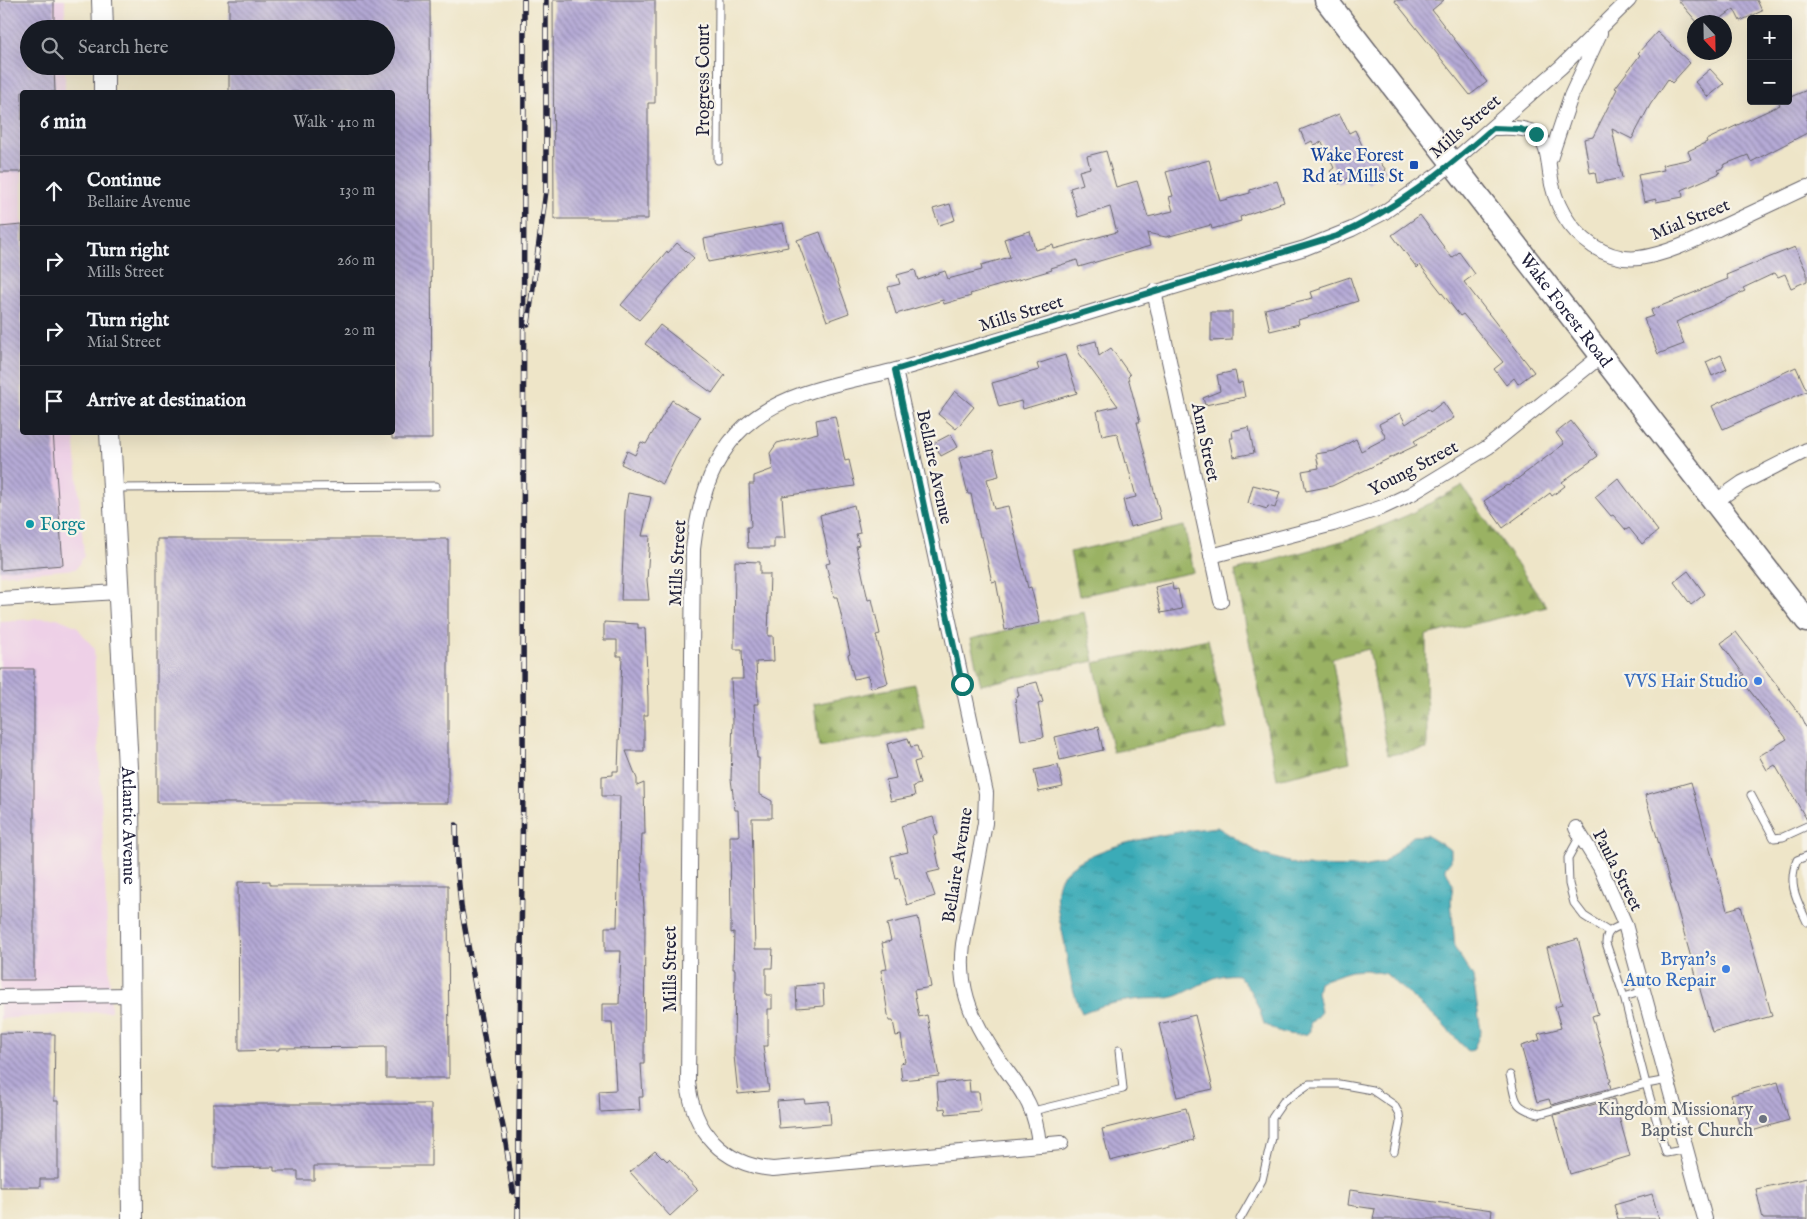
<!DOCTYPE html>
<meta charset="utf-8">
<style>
:root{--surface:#171b24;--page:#242831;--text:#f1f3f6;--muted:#9ea1a6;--line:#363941}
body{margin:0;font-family:"IM FELL English",serif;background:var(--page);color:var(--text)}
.controls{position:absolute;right:15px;top:15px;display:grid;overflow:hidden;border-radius:5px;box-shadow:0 5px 20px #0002}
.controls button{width:45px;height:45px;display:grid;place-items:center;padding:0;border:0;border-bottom:1px solid var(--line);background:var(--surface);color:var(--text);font:25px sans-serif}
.compass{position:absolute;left:1687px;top:15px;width:45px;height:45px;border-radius:50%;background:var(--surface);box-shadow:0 5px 20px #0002;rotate:158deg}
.stop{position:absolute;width:15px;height:15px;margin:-11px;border:4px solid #0f766e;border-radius:50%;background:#fff}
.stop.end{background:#0f766e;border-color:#fff;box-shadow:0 1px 5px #0008}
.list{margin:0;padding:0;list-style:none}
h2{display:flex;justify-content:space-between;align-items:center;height:65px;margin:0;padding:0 20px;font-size:21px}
h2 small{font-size:16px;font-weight:400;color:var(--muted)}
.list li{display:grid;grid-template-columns:32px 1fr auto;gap:15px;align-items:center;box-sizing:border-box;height:70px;padding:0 20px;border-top:1px solid var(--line)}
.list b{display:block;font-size:19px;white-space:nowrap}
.list p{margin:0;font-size:16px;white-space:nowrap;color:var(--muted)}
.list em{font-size:16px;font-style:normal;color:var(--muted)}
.icon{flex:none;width:28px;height:28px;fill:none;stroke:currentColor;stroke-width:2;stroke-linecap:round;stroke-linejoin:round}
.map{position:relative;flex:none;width:1807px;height:1219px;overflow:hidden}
.search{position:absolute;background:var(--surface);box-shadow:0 5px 20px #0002;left:20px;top:20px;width:375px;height:55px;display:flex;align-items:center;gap:12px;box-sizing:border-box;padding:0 18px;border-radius:28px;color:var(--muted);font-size:19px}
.panel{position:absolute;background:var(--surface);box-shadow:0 5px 20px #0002;left:20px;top:90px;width:375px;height:345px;border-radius:5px}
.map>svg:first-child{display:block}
.built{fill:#eed0e7}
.forest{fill:url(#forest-firs);stroke:#5e6a50}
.water{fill:url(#water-ripples);stroke:#2e6679}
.building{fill:url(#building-back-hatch)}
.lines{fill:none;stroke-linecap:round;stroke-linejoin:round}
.service-casing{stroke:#69666c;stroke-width:9}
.minor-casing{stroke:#69666c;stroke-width:16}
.secondary-casing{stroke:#69666c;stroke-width:22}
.primary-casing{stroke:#69666c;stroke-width:25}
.service{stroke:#fff;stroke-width:7}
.minor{stroke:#fff;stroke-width:14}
.secondary{stroke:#fff;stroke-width:20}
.primary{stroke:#fff;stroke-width:22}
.rail-casing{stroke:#22223b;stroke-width:5.5}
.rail{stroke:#f7f3e8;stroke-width:4;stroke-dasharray:11;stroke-linecap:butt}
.route{stroke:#0f766e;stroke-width:6}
.transit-dot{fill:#1a4fb4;stroke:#f7f3e8;stroke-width:2}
.culture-dot{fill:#0f9aa8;stroke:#f7f3e8;stroke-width:2}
.shop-dot{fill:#3f7fe0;stroke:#f7f3e8;stroke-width:2}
.worship-dot{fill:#6b7280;stroke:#f7f3e8;stroke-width:2}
.labels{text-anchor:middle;stroke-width:4.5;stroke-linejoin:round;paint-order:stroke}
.street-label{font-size:18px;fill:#22223b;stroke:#f7f3e8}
.transit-label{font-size:18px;fill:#164399;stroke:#f7f3e8;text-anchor:end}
.culture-label{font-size:18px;fill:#0d838f;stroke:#f7f3e8;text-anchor:start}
.shop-label{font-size:18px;fill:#366cbe;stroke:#f7f3e8;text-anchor:end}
.worship-label{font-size:18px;fill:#5b616d;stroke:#f7f3e8;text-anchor:end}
</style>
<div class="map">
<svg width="1807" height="1219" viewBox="0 0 1807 1219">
<defs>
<pattern id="forest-firs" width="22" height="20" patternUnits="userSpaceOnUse" patternTransform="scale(1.25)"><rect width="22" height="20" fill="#9ab264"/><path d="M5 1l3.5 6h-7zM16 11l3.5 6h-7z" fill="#7d9054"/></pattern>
<pattern id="water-ripples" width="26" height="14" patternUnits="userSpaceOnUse" patternTransform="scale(1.25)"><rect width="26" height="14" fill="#3babb7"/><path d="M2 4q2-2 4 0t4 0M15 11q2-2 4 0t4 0" fill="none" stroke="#318b96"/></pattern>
<pattern id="building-back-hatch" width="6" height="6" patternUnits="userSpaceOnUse" patternTransform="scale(1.25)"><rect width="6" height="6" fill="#b5aad6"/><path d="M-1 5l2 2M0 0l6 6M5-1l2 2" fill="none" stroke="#938aaf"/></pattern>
</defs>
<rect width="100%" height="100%" fill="#f7f3e8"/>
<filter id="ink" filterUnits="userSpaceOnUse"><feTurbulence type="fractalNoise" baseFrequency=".02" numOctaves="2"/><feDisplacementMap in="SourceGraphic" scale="10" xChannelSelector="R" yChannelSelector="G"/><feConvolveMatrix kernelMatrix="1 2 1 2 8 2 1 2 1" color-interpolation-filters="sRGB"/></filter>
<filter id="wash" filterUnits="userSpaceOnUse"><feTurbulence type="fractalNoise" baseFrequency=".0096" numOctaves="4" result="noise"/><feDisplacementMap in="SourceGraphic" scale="20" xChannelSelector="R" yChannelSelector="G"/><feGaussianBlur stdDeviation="1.12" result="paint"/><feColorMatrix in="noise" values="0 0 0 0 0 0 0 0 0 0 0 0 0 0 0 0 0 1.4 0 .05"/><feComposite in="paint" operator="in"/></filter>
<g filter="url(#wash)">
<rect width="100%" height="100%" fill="#eee5c8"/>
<path class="built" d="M0 0H65V29H29V66H65V92H22V432L74 433 84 556 76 569 0 575Z
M57 618 76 626 94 648 111 1011 0 1019V621Z"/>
<path class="forest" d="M1462 486 1547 607 1426 635 1427 749 1388 755 1369 649 1332 658 1350 762 1277 779 1235 571 1356 537 1408 515Z
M1184 526 1194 572 1079 596 1070 552Z
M1084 612 1094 661 981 685 970 639Z
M1208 639 1227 729 1113 752 1094 663Z
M915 684 925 729 819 747 814 704Z"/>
<path class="water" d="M1217 827 1261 854 1302 866 1363 867 1383 863 1413 836 1426 835 1451 850V861L1445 868 1453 885 1451 900 1455 948 1473 977 1481 1032 1473 1050 1468 1051 1441 1023 1386 974 1366 970 1350 971 1319 982 1317 992 1321 1012 1310 1024V1031L1307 1034C1290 1037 1279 1032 1264 1024 1258 1005 1252 990 1238 975 1214 972 1198 988 1177 996 1165 1000 1154 998 1142 999 1121 1001 1101 1005 1082 1013 1071 991 1068 965 1064 940 1061 924 1053 899 1058 884 1072 845 1180 831 1217 827Z"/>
<g id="blocks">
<path class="building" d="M0 0H54V29H29V66H54L55 92H22V172H0Z
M229 0H430L432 439H392V92H229V66H386V29H229Z
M553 0H655V103H648V219H554Z
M1394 0H1444L1432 10 1487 82 1470 95Z
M1678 0H1757L1762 11 1740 21 1734 9 1716 22H1697Z
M1657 32 1690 63 1672 83 1668 79 1650 105 1632 139 1612 129 1622 178 1597 183 1595 172 1590 173 1584 139 1593 137 1617 89 1615 88 1640 55 1638 53Z
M1710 69 1724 84 1708 97 1695 82Z
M1807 90V133L1751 162 1748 155 1723 165 1724 167 1718 170 1720 173 1682 190 1683 197 1656 202V199L1644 202 1638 175 1664 170 1662 165 1691 159 1688 151 1707 142 1706 140 1780 105 1779 103 1788 101V98Z
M1339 114 1349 133 1355 130 1367 156 1372 152 1386 170 1369 184 1360 173 1356 176 1354 174 1339 184 1330 171 1334 168 1322 142 1314 145 1312 141 1306 144 1300 130Z
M1106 151 1116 187 1137 181 1148 217 1173 211 1169 197 1173 196 1166 172 1209 160 1220 201 1250 193V190L1277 181 1284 202 1240 217 1241 221 1212 229 1211 225 1166 237 1147 233 1150 246 1079 267 1077 260 1051 268 1052 270 970 294 971 296 944 304 943 300 896 314 888 287 900 284 897 275 915 270 918 280 945 271 948 279 982 270 981 265 1010 257 1004 239 1030 231 1035 250 1053 245 1054 249 1117 232 1110 207 1078 217 1070 188 1083 184 1079 171 1090 168 1087 156Z
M950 204 955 220 939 225 933 209Z
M1420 215 1452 258 1459 252 1475 274 1464 282 1534 372 1518 384 1514 378 1506 385 1494 369 1503 362 1463 314 1460 316 1420 265 1417 268 1392 235Z
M783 223 788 247 708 262 704 239Z
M22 225V432H53L63 565 0 570V227Z
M820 232 849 313 827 321 797 240Z
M677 243 694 258 639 320 621 305 667 251 668 253Z
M1795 247 1807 273V281L1791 288 1785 274 1778 277 1775 273 1743 288 1745 291 1676 322 1684 344 1658 354 1644 319 1653 316 1651 310 1728 279 1726 275Z
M1350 277 1358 301 1298 320 1299 324 1270 331 1265 309 1313 298 1311 292 1320 289V287Z
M1211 312H1232V340L1211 341Z
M660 325 725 375 712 393 645 344Z
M1096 341 1099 356 1111 348 1130 375 1128 377 1140 422H1137L1141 439 1161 519 1130 527 1123 500 1136 497 1127 462 1125 463 1117 433 1102 436 1097 411 1118 406 1079 353 1077 346Z
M1065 355 1077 393 1023 409 1021 401 999 407 992 383 1039 370 1037 364Z
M1721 355 1727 369 1712 376 1706 362Z
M1796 367 1807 391 1723 429 1712 406Z
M1235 371 1238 384 1242 382 1245 397 1205 405 1203 398 1220 391 1217 375Z
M955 391 974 407 956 429 938 414Z
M672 400 700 417 676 457 663 484 621 464 627 451 635 455 641 442 646 444Z
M1443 402 1454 418 1414 441 1417 445 1332 486 1306 491 1302 471 1319 468 1316 454 1334 451 1356 439 1361 451 1386 438 1379 424 1400 413 1406 424 1428 409 1430 412Z
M835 416 845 461 849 460 855 486 782 496 785 538H774V548H748L747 527H751L749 484H754V476L773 469 770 453 777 443 818 433 816 420Z
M1571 421 1598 456 1562 482 1565 486 1552 496 1550 493 1503 528 1484 501 1507 485 1508 486 1564 444 1556 433Z
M1249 427 1254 453 1234 457 1230 438H1233L1232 431Z
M951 434 958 447 941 456 934 443Z
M993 450 999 476 987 479 994 509 1008 506 1028 588 1031 587 1040 623 1005 630 996 581 992 582 982 537H980L971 494H968L959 458Z
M1618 478 1658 531 1642 544 1629 528 1626 530 1613 515 1611 516 1595 497Z
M1253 485 1280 492 1275 508 1268 506 1267 509 1248 503Z
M628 493 651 497 642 536H650L647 580 649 600H621L625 512Z
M854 505 860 533 856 534 859 545 856 546 868 600 872 599 880 634 876 635 888 683 871 688 868 676 854 679 848 655 850 654 837 597H834L826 564 830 563 820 515Z
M157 539H448V803H157Z
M735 561 760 562V574H770L768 636H773L774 661 756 662 758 704H754L757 758H759V794L772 801V818H752L755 949H773L772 968H766V995H772V1009H768V1046H763L769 1091 738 1094 734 1056 735 969H733L734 932 731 933V923L730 836H739L738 810H735L731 779 733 720 731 679H743L742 649H734Z
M1688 571 1705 594 1691 605 1674 582Z
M1172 583 1173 590 1178 589 1182 609 1161 613 1155 587Z
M604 622 638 624V628H645L648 697V715H644V751H626L637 779V786L644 783 645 834H642L641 858 645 925 644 1064H641L643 1097H639L640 1110 600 1112 599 1091 616 1090 612 1022H602V1004H619L621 951H605V927H617L620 796H602V776L613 775V771H618L622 656H617V640H604Z
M1736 632 1800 715 1807 730V820L1775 765 1767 770 1759 756 1787 739 1740 678 1744 675 1721 643Z
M0 669H34V980H0Z
M1037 682 1043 702 1038 704 1044 737 1021 741 1015 697 1019 696 1017 687Z
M1098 727 1103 750 1060 760 1055 737Z
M908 738 911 747 917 746 921 760 914 762 920 784 913 786 915 796 891 801 886 780 896 778 887 744Z
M1058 765 1063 787 1039 792 1034 770Z
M1691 782 1727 910 1741 906 1772 1016 1712 1032 1645 795Z
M933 817 938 834 933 836 940 870 927 873 935 896 907 905 899 878 896 879 891 856 908 852 901 826Z
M270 881V885H448L449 1078H386V1047L279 1048V1050L239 1051 238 882Z
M918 917 931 987 914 990 919 1017 927 1015 939 1076 902 1080 900 1063 905 1062 901 1035 896 1036 893 1021H889L881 970 887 969 882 943 891 941 887 924Z
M1578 939 1598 1014 1592 1016 1611 1081 1609 1082 1611 1088 1551 1105 1549 1099 1537 1102 1521 1046 1540 1040 1538 1034 1561 1028 1555 1007 1562 1005 1547 948Z
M823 984 824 1006 797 1008 796 986Z
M1195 1015 1213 1089 1177 1097 1159 1024Z
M0 1033 55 1034 54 1101H58V1179H40V1187H0Z
M969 1080 970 1092H979L981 1111 946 1114 945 1108 939 1109 937 1083Z
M1778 1082 1789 1120 1742 1134 1731 1095Z
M804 1099 805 1103 829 1101 831 1124 779 1128 777 1101Z
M1614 1099 1630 1156 1570 1174 1554 1115Z
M213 1104H431V1166H314V1180H298V1171H274V1167L213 1168Z
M1186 1108 1194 1140 1110 1161 1102 1129Z
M655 1151 662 1158 663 1157 667 1161 669 1159 698 1190 670 1216 630 1172Z
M1807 1178V1219H1763L1756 1189Z
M1350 1190 1492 1210 1491 1219H1373L1375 1209 1348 1205Z
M1652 1194 1659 1219H1618L1614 1205Z"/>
</g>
</g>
<g filter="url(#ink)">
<use href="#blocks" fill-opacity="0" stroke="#69666c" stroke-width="1"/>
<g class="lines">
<defs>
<path id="service" d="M718 160 719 0
M115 488 436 486
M1751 795 1774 838 1783 837 1807 826
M1580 836 1568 858 1569 884 1574 903 1584 916 1609 932
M1807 856 1797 860C1787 884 1797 900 1807 922
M1625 924C1614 928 1606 930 1606 943L1624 997 1646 1084 1668 1080
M1624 997 1644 991
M1510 1075C1516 1100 1512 1107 1539 1114L1646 1084 1666 1153 1688 1149
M1033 1111 1123 1089 1119 1050
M1240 1219 1262 1180 1272 1138V1118L1283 1102 1309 1084H1339L1372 1090 1394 1105 1399 1114 1400 1123 1394 1152"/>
<path id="minor" d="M1493 128C1506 128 1526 126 1537 135 1548 145 1548 160 1550 173 1554 204 1567 228 1593 246 1607 255 1622 260 1639 258 1669 254 1697 239 1724 226 1752 213 1779 200 1807 187
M1550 159 1571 96 1600 33
M1154 291 1221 601
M895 370 986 793 985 823 963 944C958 984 969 1014 991 1048 1014 1085 1035 1097 1039 1145
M1716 501 1742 483 1807 450
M1211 556 1333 524 1383 507 1411 494 1488 447 1602 355
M0 599 118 592
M1576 828 1600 867 1625 924 1705 1219
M0 997 130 995
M1061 1143 773 1169C723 1165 693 1132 688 1082L693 549C698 505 711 457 745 426 784 391 843 383 892 371 913 366 933 359 954 353 1071 319 1187 282 1305 248L1352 229 1383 213 1440 173 1561 67 1629 0"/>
<g id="secondary">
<path d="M102 0 103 29"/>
<path d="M104 66V92"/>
<path id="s1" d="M110 432 129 786 132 1219"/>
</g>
<g id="primary">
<path id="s2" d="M1326 0 1807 621"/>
</g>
</defs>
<use href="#service" class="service-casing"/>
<use href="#minor" class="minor-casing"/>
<use href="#secondary" class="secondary-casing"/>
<use href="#primary" class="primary-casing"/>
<use href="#service" class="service"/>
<use href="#minor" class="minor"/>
<use href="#secondary" class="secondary"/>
<use href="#primary" class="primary"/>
<defs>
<path id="rail" d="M528 324 546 191V0
M456 825 457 864 461 906 487 1053 505 1136 513 1192
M518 1219 523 780 524 0"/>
</defs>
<use href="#rail" class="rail-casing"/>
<use href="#rail" class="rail"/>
</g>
</g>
<g class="lines" filter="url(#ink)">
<path class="route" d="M962 684 895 370 1337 236C1395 210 1445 170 1493 128L1519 129 1536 134"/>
</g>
<rect class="transit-dot" x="1409" y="160" width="10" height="10" rx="2.5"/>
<circle class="culture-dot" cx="30" cy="524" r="5"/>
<g class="shop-dot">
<circle cx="1758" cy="681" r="5"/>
<circle cx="1726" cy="969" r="5"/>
</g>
<circle class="worship-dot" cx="1763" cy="1119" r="5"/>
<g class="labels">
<g class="street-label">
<text transform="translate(703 80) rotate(-90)" y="6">Progress Court</text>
<text transform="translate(1465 126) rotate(-41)" y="6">Mills Street</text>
<text transform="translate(1690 219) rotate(-22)" y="6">Mial Street</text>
<text dy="6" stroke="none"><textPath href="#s2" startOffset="392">Wake Forest Road</textPath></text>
<text transform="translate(1021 313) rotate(-17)" y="6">Mills Street</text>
<text transform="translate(1206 442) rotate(78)" y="6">Ann Street</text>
<text transform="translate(935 467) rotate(78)" y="6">Bellaire Avenue</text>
<text transform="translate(1413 468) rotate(-28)" y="6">Young Street</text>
<text transform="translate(677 563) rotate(-87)" y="6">Mills Street</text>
<text dy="6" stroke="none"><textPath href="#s1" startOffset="394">Atlantic Avenue</textPath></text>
<text transform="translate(957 865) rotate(-81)" y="6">Bellaire Avenue</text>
<text transform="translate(1618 870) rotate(63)" y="6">Paula Street</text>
<text transform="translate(670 969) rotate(-90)" y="6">Mills Street</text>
</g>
<g class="transit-label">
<text x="1404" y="161">Wake Forest<tspan x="1404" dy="21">Rd at Mills St</tspan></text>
</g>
<g class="culture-label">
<text x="40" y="530">Forge</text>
</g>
<g class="shop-label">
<text x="1748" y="687">VVS Hair Studio</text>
<text x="1716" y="965">Bryan's<tspan x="1716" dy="21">Auto Repair</tspan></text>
</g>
<g class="worship-label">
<text x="1753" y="1115">Kingdom Missionary<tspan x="1753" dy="21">Baptist Church</tspan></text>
</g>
</g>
</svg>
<div class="controls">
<button>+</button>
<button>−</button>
</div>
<svg class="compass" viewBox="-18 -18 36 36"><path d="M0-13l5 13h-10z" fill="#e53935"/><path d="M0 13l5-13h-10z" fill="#9ea1a6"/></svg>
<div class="stop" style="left:962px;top:684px"></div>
<div class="stop end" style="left:1536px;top:134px"></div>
<div class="search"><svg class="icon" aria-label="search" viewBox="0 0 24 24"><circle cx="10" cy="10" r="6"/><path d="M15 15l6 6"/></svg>Search here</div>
<section class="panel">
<h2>6 min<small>Walk · 410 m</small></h2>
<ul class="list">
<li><svg class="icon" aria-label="ahead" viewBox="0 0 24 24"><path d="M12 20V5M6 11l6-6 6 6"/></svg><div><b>Continue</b><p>Bellaire Avenue</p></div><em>130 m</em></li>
<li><svg class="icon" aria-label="right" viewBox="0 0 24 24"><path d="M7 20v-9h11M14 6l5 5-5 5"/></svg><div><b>Turn right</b><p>Mills Street</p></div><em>260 m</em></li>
<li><svg class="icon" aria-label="right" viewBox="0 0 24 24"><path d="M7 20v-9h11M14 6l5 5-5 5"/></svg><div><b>Turn right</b><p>Mial Street</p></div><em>20 m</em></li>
<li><svg class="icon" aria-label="arrive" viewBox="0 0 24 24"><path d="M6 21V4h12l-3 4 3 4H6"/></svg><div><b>Arrive at destination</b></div></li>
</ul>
</section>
</div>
